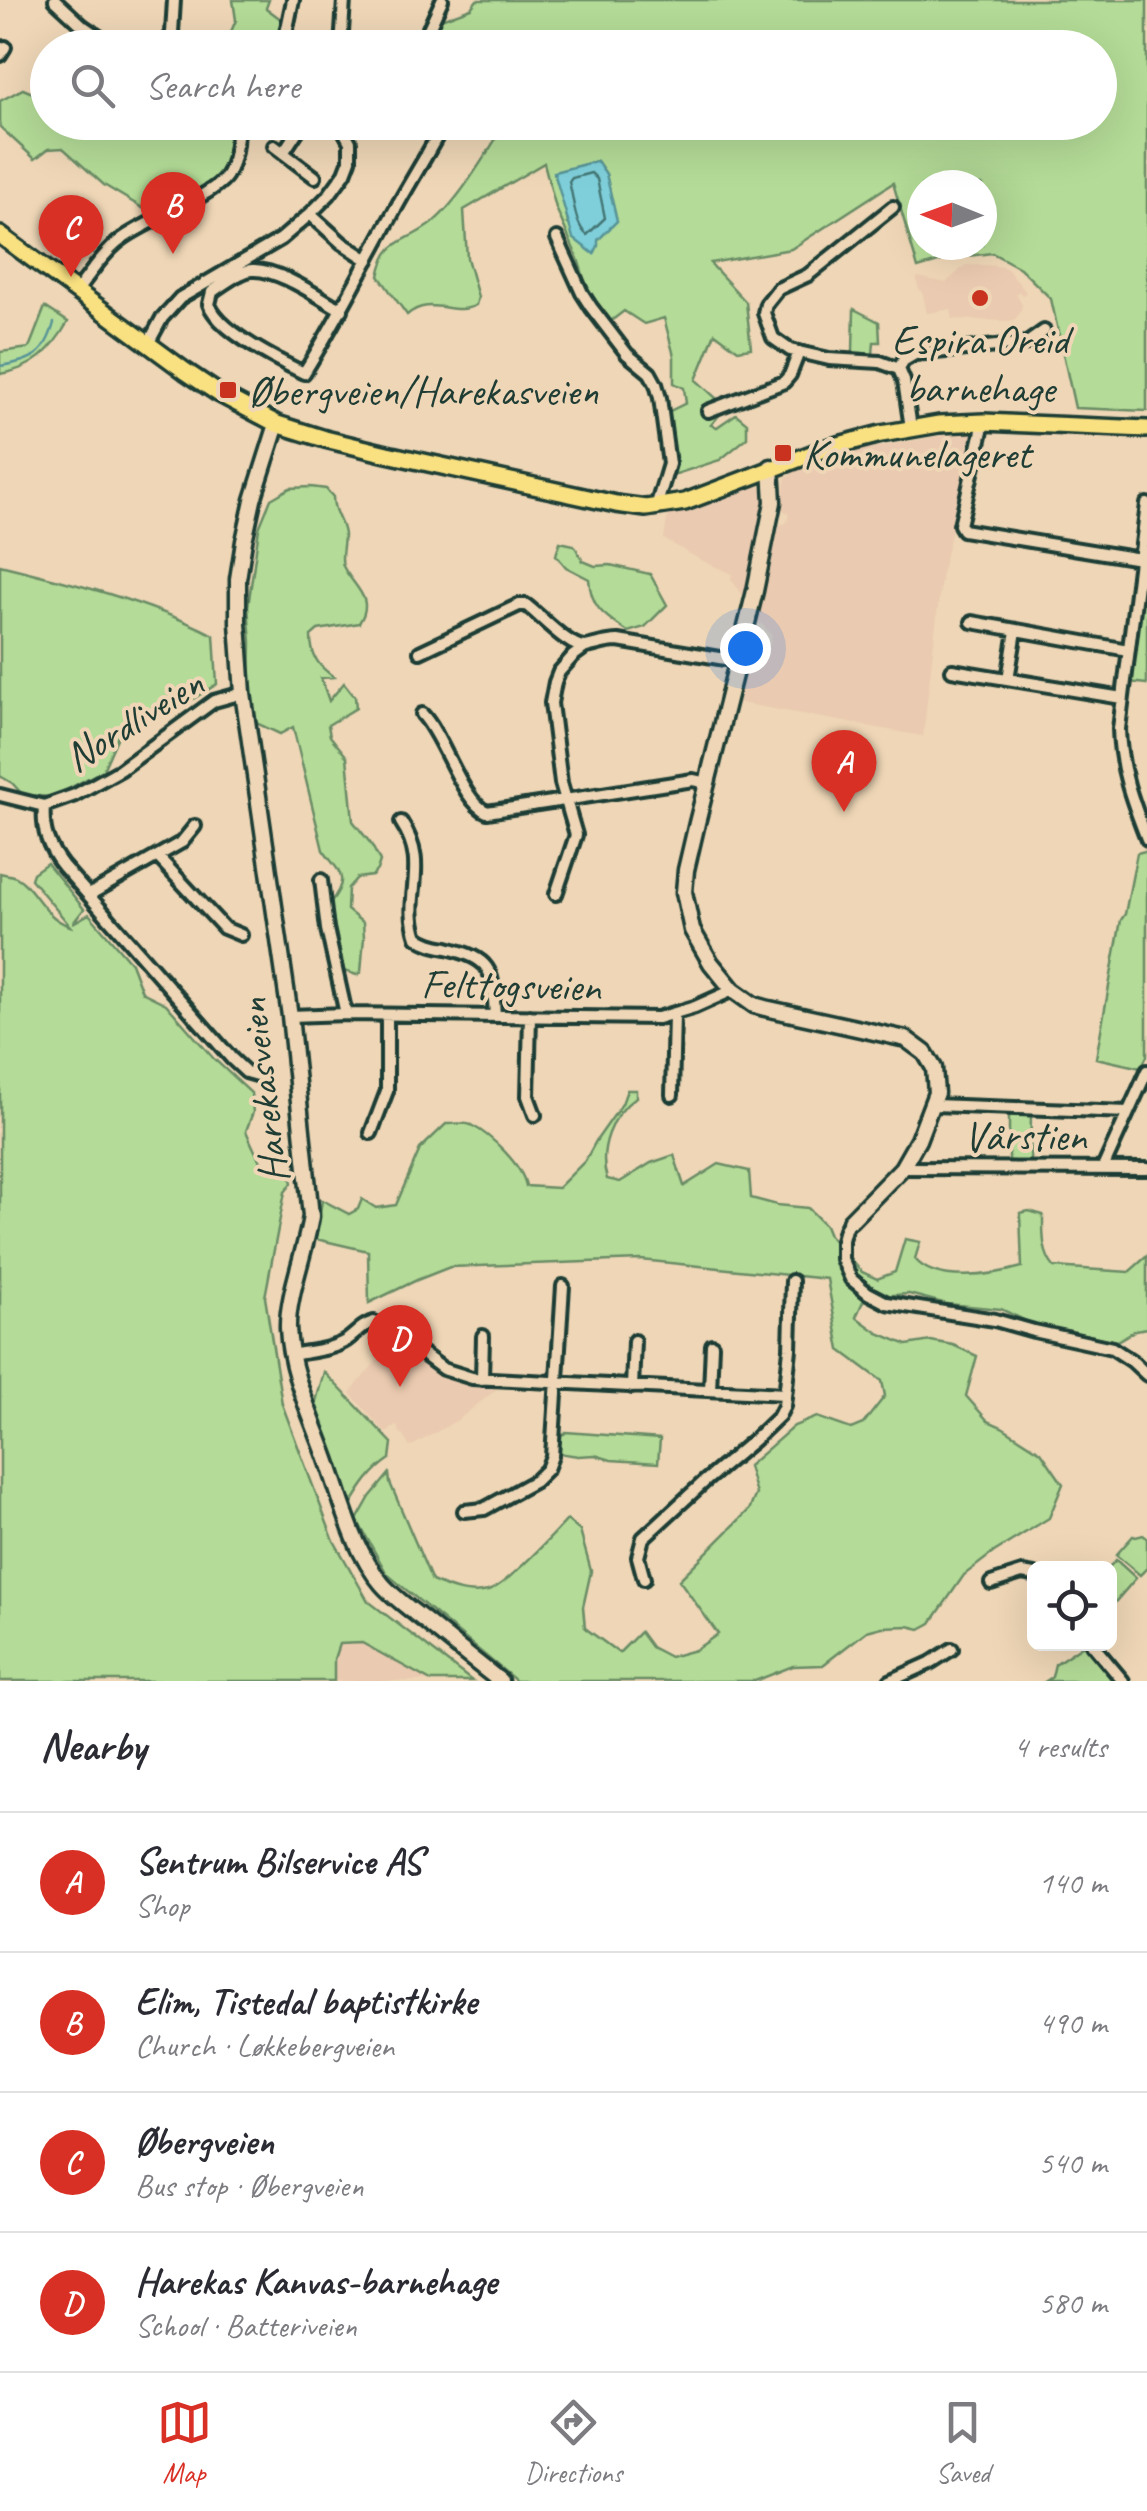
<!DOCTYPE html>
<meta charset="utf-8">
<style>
:root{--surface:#fff;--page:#f2f2f3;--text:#2b2b33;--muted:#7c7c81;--line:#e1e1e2;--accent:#d93025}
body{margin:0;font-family:Caveat,sans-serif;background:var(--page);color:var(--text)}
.controls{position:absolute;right:30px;bottom:30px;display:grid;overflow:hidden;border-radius:15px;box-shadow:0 10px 40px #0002}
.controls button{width:90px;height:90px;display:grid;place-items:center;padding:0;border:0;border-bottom:2px solid var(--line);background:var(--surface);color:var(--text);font:50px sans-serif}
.compass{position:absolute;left:907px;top:170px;width:90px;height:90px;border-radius:50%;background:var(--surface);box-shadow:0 10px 40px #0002;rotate:271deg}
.you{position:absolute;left:745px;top:648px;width:35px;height:35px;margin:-25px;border:8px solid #fff;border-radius:50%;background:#1a73e8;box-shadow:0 0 0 15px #1a73e833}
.badge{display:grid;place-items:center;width:65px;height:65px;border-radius:50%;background:var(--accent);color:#fff;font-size:32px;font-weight:700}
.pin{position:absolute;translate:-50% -82px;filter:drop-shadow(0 2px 5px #0008)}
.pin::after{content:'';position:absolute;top:52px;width:35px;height:30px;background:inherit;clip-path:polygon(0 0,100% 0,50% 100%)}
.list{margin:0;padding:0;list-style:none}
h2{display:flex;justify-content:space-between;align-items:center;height:130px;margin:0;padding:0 40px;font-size:42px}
h2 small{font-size:32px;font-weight:400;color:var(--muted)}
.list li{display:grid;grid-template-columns:65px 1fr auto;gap:30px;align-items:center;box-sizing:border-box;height:140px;padding:0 40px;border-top:2px solid var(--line)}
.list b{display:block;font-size:38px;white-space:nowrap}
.list p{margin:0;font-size:32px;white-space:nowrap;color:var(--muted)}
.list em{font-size:32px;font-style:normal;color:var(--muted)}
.icon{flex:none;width:55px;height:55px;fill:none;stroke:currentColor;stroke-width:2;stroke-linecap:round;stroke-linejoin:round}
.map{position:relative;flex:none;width:1147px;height:1681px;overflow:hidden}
.search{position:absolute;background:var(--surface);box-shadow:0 10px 40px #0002;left:30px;right:30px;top:30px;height:110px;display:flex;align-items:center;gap:25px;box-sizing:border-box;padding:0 35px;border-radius:55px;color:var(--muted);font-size:38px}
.sheet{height:690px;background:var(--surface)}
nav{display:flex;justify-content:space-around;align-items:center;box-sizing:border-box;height:140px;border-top:2px solid var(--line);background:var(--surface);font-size:28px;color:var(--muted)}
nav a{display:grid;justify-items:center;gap:5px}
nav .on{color:var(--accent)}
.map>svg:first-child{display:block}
.built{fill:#eacab0}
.green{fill:#b4db97;stroke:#6a8c66;stroke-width:2.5;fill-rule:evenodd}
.water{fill:#7fcfda;stroke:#599598;stroke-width:2.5}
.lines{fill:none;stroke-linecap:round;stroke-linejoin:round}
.shore{stroke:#457776;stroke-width:2.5}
.stream{stroke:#599598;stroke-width:2.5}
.street-casing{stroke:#1f3d34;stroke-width:18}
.secondary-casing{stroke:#1f3d34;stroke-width:21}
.primary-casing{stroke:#1f3d34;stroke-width:22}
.street{stroke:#eed6b6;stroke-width:10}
.secondary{stroke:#eed6b6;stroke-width:14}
.primary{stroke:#f9e181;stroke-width:15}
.poi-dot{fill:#c8321e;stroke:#eed6b6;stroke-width:4}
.labels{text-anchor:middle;stroke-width:8;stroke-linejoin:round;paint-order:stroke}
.poi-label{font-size:42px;fill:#1f3d34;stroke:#eed6b6;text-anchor:start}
.street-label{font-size:42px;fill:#1f3d34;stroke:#eed6b6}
</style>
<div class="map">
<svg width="1147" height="1681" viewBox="0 0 1147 1681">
<rect width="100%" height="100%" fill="#eed6b6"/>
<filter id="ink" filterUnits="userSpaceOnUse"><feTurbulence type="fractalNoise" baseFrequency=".01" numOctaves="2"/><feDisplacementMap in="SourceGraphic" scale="20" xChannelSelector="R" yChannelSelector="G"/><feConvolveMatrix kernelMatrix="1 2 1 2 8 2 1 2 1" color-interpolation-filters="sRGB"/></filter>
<g filter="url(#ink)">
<path class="built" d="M965 265H988L1006 268 1026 292 1022 295 1019 291 1016 294 1022 305 1020 313 1015 319 1010 321 953 319 951 309 927 313 923 294 918 287 917 277 946 283Z
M976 433 942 570 923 736 736 702 745 669 766 657 772 636 762 624 756 623 776 526 787 523 789 514 781 508 786 477 791 476 792 466H810L833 460 844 453 940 436Z
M751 484 764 489 767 501 748 598H745L731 579 732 574 701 560 664 539 667 520 671 513Z
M390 1335 433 1367 464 1382 498 1388 459 1419 410 1447 396 1425 386 1433 350 1393 379 1358 375 1353Z
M339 1643H362L431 1681H334V1659Z"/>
<path class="green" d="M233 0H269L266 8 282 20 275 47 224 48 236 20Z
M477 0H1147V411L1075 408 1051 299 1020 268 992 253 952 258 918 268 893 183 791 249 710 263 746 302 751 348 738 350 715 333 696 380 726 407 711 425 717 427 736 414 747 423V438L720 460 673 475 675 463 668 412 686 403 684 388 674 383V356L664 318 644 324 624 311 611 321 589 294 578 259 556 208 544 163 464 210 467 258 478 297 476 305C453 318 431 294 407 315L379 276C386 241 401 244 425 228 455 209 486 153 506 123L1100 122V48H461L433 36 441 19 471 8ZM597 161 606 174 616 221 598 240 568 224 564 199 554 173ZM922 185H982V245H922Z
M23 89 47 99 48 122 80 123 130 132 131 123H233C231 133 231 145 228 155 220 186 178 200 151 213L104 185 63 148 48 149 35 159 0 127V101Z
M45 307 68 322C52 350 33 369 0 374V352L29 348Z
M854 309 879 322 880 342H874L873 354 853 352Z
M311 487 326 489 333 497C333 515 343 520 344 535 344 544 340 558 343 566 353 587 376 598 359 623L318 630 311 636C311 656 318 666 334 677L321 678 329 701 344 683 355 697 356 708 328 725 330 736 347 757 353 821 371 844 380 861 377 870 372 876 357 878 348 888 347 910 363 923 364 937 361 972 357 975 344 971 330 903C351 876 339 873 323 850L293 727 280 734 256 723 250 689 251 642 248 607 259 528 271 499 290 488Z
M560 542 574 545 583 561 595 566 610 565 650 574 667 605 645 627 628 632C605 616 591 609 589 579L566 567 556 555Z
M0 565C73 583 146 601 214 635L217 684 175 710 122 727 103 770 53 797 23 795 12 783 0 776Z
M1143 579H1147V684L1129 682Z
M1145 851 1147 855V1056L1141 1068 1096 1058 1121 920 1125 914 1137 853Z
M47 863 84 909 73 923 89 914 131 963 142 992 166 1004 214 1059 251 1093 253 1112 246 1131C256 1152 262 1178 290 1174L292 1183 285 1192 265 1297 282 1404 333 1539 368 1601 472 1681H431L362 1643 339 1644 334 1659V1681H0V873C5 874 11 875 16 877 35 887 42 917 70 926L31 879 33 873Z
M627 1090H636V1097C611 1115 598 1150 607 1179L620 1182 651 1163 674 1155 684 1186 719 1164 749 1171 751 1198 777 1205 808 1208 825 1225 829 1235 862 1272 877 1279 895 1272 905 1239 920 1242 915 1259C936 1285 994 1275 1022 1267L1020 1213 1029 1211 1043 1215C1043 1233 1042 1253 1054 1267L1129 1272 1147 1256V1328L1136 1330 1117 1341 1030 1323 1001 1309 947 1304 909 1294 865 1297 856 1317 878 1333 907 1345 931 1341 953 1345 977 1356 966 1396 988 1421 1002 1427 1041 1452 1063 1484 1049 1518 994 1552 964 1575 931 1623 920 1629 908 1626 882 1627 867 1631 823 1665 793 1666 755 1681H516L387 1574 357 1520 370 1497 389 1474 390 1483 432 1581C450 1589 468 1596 488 1591 506 1586 552 1536 567 1520L580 1531 591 1571 583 1607 585 1628 619 1653 640 1632 651 1647 670 1657 695 1650 718 1634 679 1580 749 1510 756 1494 748 1466 794 1426 817 1417 851 1429 863 1424 885 1396 882 1381 840 1350 827 1279 641 1260 450 1267 417 1280 369 1303 368 1251 316 1239 322 1200 349 1214 358 1209 362 1199 376 1208 396 1205 420 1149 446 1124C454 1124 464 1122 471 1125 491 1135 522 1165 526 1186L558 1188 585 1161 596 1141 622 1104Z
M1009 1112 1031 1113 1030 1164 1009 1163Z
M324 1372 392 1443 390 1459C372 1471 362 1486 351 1505L315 1405Z
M566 1432 660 1439 658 1463 611 1460 595 1455 578 1456 558 1453 559 1434H564Z
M1143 1535 1147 1538V1568L1140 1575 1116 1555 1133 1536 1136 1537Z
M1116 1560 1136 1578 1110 1608 1108 1568Z
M1085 1644 1115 1681H1046L1052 1677 1055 1664Z"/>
<path class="water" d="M597 161 606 174 617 221 598 240V246L594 254 573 238 554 172Z"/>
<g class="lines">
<path class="shore" d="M591 173 597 179 605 218 587 235C574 224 574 199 569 182L572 178Z"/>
<path class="stream" d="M0 366C33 361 45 355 54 323"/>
<defs>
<path id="street" d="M55 0 83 26 115 48
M164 48 172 33 174 0
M278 48 286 33 293 0
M341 48 344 0
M420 48 442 0
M0 55 5 47
M299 122 318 127 339 123
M274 146 315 177
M283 153 302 124
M893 207 808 275 778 289 766 304 764 313 773 338 790 350 829 359 880 362 899 369 904 381 911 428
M310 214 342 243 368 260
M557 238 582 293 591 307 627 354 650 373 656 384 660 398 669 464 656 507
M76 292C90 274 104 252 122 239 145 221 216 195 227 175 236 160 236 139 239 122
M342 310C320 298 278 268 252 270 240 271 227 282 216 289L212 292 209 304C218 331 279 361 304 373 336 322 362 269 391 217 408 185 428 154 445 122
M148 344 162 318 180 298 281 239 310 214 329 195 345 173 350 160V142L339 122
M899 369 903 361 915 354 1027 343 1044 331
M708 411 784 382 790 375 799 352
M984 422 960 525 963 530 1140 559
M1147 504 1119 729C1120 769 1133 803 1147 839
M972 622 1128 650
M420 652 519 605H526C540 615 570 649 586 647 597 645 606 641 618 641L737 661
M952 670 1122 698
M1008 679 1016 631
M422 714C444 737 462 802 487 812L693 780 707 783
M0 795 44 806 75 795 120 770 214 701 243 693
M44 806C42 830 48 847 63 866L232 1059 246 1072 260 1076
M401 822C431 867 402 895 417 937 426 944 435 946 447 948 495 960 492 971 495 1016
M158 857 224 928 241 935
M321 880 327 929 346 1014
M556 894 576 835 561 783 551 703 555 682 559 672 573 656 584 648
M89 895 182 842 195 826
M290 1016 346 1014 658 1018 695 1007 733 990
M530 1016 528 1096 535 1115
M672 1095 674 1015
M933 1105 1128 1112
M371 1133 387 1091V1015
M902 1168 1147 1169
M1103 1168 1147 1071
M850 1221 845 1229 842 1240V1259L851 1279 868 1293 887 1303 995 1320 1034 1331 1112 1348 1132 1361 1147 1375
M292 1355C310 1351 332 1350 347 1340 357 1333 362 1325 374 1322L388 1328 443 1369 472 1378 785 1394
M482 1379 483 1336
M632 1387 634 1341
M710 1390 712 1345
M464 1511 484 1509 535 1481 547 1469 552 1456 563 1286
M644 1579 638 1557 643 1538 704 1482 754 1440 779 1416 784 1406 790 1349 792 1281
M991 1583 1022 1573 1034 1575
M1092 1644 1123 1681
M890 1681 930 1663 952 1649"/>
<path id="secondary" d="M277 424 253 500 244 541 238 579V623L243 693 290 1016 311 1216C306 1250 287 1297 288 1328 290 1373 312 1417 327 1459 342 1501 353 1550 382 1584 395 1599 413 1611 429 1624 452 1643 476 1662 500 1681
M771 467 773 502 755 591 697 823 686 870 684 892 692 930 711 963 733 990 754 1005 765 1008 906 1039 925 1053 934 1068 936 1093 918 1140 902 1168 850 1221"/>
<path id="primary" d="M0 235 185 371 218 393 277 424 325 439 387 454 616 504 646 508 685 502 827 448 881 434 939 424 984 422 1147 429"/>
</defs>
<use href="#street" class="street-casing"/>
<use href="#secondary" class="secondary-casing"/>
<use href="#primary" class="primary-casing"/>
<use href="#street" class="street"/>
<use href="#secondary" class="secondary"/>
<use href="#primary" class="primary"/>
</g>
</g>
<g class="poi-dot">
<circle cx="980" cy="298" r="10"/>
<rect x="218" y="380" width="20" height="20" rx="5"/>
<rect x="773" y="443" width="20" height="20" rx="5"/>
</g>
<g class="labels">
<g class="poi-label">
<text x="980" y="354" text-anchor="middle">Espira Oreid<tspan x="980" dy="48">barnehage</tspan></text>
<text x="248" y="405">Øbergveien/Harekasveien</text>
<text x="803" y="468">Kommunelageret</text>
</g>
<g class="street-label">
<text transform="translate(133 719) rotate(-32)" y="15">Nordliveien</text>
<text transform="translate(511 984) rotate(1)" y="15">Felttogsveien</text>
<text transform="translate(262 1091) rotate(-97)" y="15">Harekasveien</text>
<text x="1025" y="1150">Vårstien</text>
</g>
</g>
</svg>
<div class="controls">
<button><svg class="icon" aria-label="locate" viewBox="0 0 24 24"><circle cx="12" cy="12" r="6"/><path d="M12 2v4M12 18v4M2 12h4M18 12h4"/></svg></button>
</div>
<svg class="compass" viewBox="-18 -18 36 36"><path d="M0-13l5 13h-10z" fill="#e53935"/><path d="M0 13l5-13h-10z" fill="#7c7c81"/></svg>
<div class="you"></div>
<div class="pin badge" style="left:844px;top:812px">A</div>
<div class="pin badge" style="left:173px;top:254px">B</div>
<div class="pin badge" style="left:71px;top:277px">C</div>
<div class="pin badge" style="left:400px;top:1387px">D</div>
<div class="search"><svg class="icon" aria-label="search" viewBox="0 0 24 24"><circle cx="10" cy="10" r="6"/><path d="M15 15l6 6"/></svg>Search here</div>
</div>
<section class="sheet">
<h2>Nearby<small>4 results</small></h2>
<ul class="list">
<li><span class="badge">A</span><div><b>Sentrum Bilservice AS</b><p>Shop</p></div><em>140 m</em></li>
<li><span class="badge">B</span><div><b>Elim, Tistedal baptistkirke</b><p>Church · Løkkebergveien</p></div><em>490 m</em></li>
<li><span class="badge">C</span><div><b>Øbergveien</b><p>Bus stop · Øbergveien</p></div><em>540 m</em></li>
<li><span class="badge">D</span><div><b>Harekas Kanvas-barnehage</b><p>School · Batteriveien</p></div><em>580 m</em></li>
</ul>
</section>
<nav>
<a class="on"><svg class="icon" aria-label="map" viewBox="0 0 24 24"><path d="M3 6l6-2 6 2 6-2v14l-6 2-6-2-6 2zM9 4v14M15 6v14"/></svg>Map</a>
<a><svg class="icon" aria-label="directions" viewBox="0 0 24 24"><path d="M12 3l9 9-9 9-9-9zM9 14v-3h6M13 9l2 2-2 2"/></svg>Directions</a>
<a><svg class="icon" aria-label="saved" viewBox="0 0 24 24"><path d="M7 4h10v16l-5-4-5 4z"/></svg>Saved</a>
</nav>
